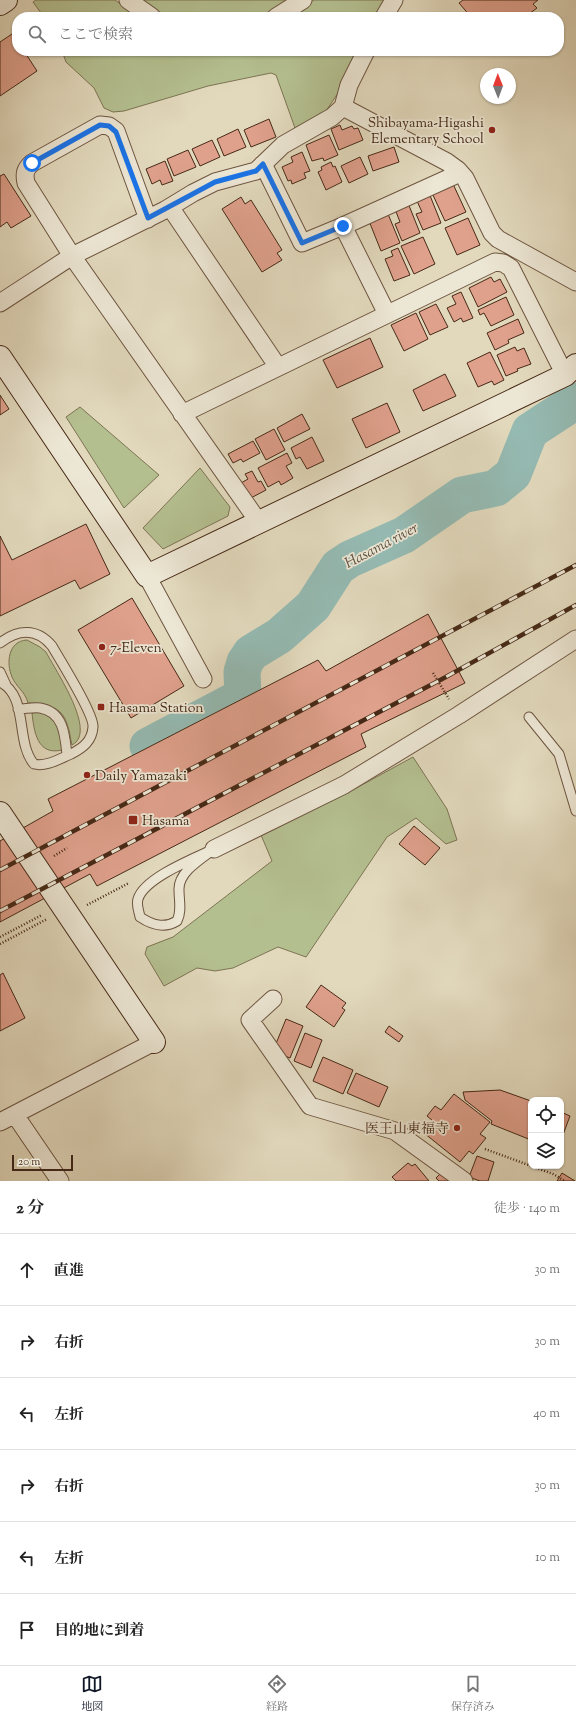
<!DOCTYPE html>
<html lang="ja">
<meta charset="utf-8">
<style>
:root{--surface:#fff;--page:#f6f6f6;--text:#222;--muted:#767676;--line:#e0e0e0;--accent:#111827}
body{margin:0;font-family:"Sorts Mill Goudy","Noto Serif JP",serif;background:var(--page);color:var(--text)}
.controls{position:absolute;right:12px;bottom:12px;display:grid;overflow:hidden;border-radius:8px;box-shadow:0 1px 3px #0004}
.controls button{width:36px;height:36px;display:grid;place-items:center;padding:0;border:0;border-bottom:1px solid var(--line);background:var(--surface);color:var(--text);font:20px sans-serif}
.compass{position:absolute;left:480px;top:68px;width:36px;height:36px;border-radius:50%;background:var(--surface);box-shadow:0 1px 3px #0004;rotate:359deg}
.scale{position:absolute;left:12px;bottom:10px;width:61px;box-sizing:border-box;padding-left:4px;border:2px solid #462916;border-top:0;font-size:11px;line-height:14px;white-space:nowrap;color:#462916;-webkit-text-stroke:3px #ece6d4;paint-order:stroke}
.stop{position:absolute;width:12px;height:12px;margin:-9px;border:3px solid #1a73e8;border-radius:50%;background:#fff}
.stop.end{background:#1a73e8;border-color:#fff;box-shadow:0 1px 4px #0008}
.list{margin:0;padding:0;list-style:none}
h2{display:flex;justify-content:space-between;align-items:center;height:52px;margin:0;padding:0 16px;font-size:17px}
h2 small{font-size:13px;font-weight:400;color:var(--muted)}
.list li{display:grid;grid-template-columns:26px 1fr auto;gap:12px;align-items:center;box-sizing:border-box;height:72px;padding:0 16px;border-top:1px solid var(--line)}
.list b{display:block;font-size:15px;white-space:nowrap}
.list em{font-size:13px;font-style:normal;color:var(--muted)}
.icon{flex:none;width:22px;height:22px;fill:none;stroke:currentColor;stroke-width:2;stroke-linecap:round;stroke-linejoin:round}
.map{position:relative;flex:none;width:576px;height:1181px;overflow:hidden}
.search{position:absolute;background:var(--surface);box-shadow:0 1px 3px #0004;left:12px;right:12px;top:12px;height:44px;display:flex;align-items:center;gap:10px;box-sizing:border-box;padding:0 14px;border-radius:16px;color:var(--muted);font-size:15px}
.sheet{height:484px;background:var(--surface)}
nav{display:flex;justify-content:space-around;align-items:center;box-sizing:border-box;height:56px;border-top:1px solid var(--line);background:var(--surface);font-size:11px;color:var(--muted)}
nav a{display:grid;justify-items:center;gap:2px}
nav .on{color:var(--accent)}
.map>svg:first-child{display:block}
.green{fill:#b4bf90;stroke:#7d7453}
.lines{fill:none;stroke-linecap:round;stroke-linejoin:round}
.river{stroke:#95bab2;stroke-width:37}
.building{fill:#dfa08c;stroke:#462916}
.lane-casing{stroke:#6d5540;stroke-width:11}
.street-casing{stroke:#6d5540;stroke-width:19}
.secondary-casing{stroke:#462916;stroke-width:24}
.path{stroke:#462916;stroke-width:2.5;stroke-dasharray:1 2;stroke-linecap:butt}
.lane{stroke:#ece6d4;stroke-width:9}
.street{stroke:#ece6d4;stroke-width:17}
.secondary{stroke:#ece6d4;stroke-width:22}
.rail-casing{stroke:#462916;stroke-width:4.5}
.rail{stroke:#ece6d4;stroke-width:3;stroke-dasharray:9;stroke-linecap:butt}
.route{stroke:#1a73e8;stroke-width:5}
.poi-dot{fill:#8f2418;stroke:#ece6d4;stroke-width:1.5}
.labels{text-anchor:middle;stroke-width:3.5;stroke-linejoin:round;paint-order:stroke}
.poi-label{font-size:14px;fill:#462916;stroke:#ece6d4;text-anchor:start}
.water-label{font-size:15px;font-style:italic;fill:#5a4d3d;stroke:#ece6d4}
</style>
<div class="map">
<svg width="576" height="1181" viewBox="0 0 576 1181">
<rect width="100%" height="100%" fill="#e2d9bd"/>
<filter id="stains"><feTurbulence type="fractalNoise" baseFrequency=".005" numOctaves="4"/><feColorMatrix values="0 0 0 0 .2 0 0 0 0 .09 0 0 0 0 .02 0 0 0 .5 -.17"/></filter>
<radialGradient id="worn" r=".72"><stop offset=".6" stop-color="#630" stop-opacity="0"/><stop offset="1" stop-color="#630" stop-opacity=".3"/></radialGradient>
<path class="green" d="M36 0H115L140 17H44L33 2Z
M136 0H293L266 17H160Z
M314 0H387L377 17H287Z
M62 51H360L342 87 326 111 295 128 276 75 271 73 208 86 124 111 113 112 104 108 94 88 66 62Z
M80 407 159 475 124 508 66 417Z
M200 468 230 507 228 516 163 549 143 528Z
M27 640 40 647 46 652C55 670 98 732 72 745 70 738 70 731 67 724 62 706 44 703 28 703 25 691 16 687 12 677 6 663 8 641 27 640Z
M41 712C60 719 60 732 62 750 37 756 34 731 32 713Z
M413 757 447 809 457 840 446 844 416 818 387 837 306 957 278 947 233 968 215 971 197 968 164 986 145 954 147 947 173 937 272 861 261 835 349 792Z"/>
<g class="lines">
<path class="river" d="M148 746 243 696 242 672 245 662 251 653 279 636 313 606 338 567 350 559 404 535 462 495 496 488 513 474 530 431 576 401"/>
</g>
<path class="building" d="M463 0H538L533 4 537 8 525 17H471L459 3Z
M12 34 17 41V51H24L37 71 0 96V42Z
M269 119 276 137 251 147 244 130Z
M340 125 342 130 352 126 354 129 358 128 363 140 339 150 331 129Z
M238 129 246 147 224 156 217 139Z
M329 135 338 155 324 161 323 158 312 161 306 145Z
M212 140 220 157 200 166 192 149Z
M394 147 399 162 373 171 368 156Z
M188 150 196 167 174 176 167 159Z
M302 152 310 171 304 173 306 178 292 184 291 180 288 181 282 167 293 162 291 157Z
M360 157 368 174 349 183 341 166Z
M165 161 173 181 162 185 160 180 152 184 146 169Z
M331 162 333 167 335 166 342 182 326 190 318 172 322 170 321 167Z
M4 174 31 216 11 228 7 222 0 227V176Z
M453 184 466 212 445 221 432 193Z
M429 193 441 223 423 230 416 214 422 212 416 199Z
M241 197 245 204 251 200 282 250 277 253 282 260 262 272 222 209Z
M408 203 420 233 402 241 395 224 400 222 395 209Z
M388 214 400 243 381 251 369 221Z
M468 218 480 245 457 255 445 228Z
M423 237 435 264 414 274 401 246Z
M398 248 410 275 394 281 385 259 393 256 391 251Z
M491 277 494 282 500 279 507 292 478 307 469 288Z
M461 292 473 318 463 322 461 318 454 322 447 308 456 304 452 296Z
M506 297 514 315 491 326 484 313 480 315 478 310Z
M436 304 448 327 430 335 419 312Z
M416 313 428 339 404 351 391 325Z
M518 319 524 333 508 340 509 343 495 350 487 333Z
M370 338 383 367 337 388 323 360Z
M515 347 517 351 524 348 531 364 517 369 518 371 506 376 497 355Z
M490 352 504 380 494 385 492 381 478 387 467 363Z
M445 374 456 396 423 411 413 390Z
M0 395 9 409 0 415Z
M387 403 400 432 366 448 352 419Z
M302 414 310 429 284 442 277 428Z
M274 429 285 450 266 460 255 439Z
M312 437 324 461 307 469 300 457 296 459 291 448Z
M253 441 260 453 243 462 241 459 233 463 228 454Z
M287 453 292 463 286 466 293 478 281 485 279 481 268 487 258 468Z
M252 471 258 482 261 481 266 490 249 499 241 483 248 479 245 474Z
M86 524 110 574 80 589 75 580 0 616V536L12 560Z
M132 598 184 686 131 718 78 630Z
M428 614 465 683 361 734 366 747 97 886 90 874 0 922V841L53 811 48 799 318 660 326 671Z
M414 826 440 848 425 865 399 844Z
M3 973 25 1018 0 1031V975Z
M321 985 346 1003 342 1008 345 1010 334 1027 306 1007Z
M286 1019 303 1026 290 1058 273 1051Z
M389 1026 403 1036 399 1042 385 1032Z
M305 1033 322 1040 311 1068 294 1061Z
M323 1057 353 1070 343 1094 313 1081Z
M356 1073 388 1087 379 1107 347 1093Z
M500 1090 531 1101V1140L491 1124 492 1121 465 1100 463 1092Z
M454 1094 490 1122 480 1134 486 1138 473 1154 469 1151 460 1162 424 1133 433 1121 427 1116 435 1106 441 1110Z
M561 1112 570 1116 561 1140Z
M477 1156 494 1162 488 1181H480L469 1177Z
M408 1163 412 1166 415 1164 429 1181H396L392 1177Z
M441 1173 450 1181H439L436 1178Z
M562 1173 575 1181H557Z"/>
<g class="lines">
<defs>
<path id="lane" d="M0 643C18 629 37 628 52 646 60 660 94 714 93 727 92 741 83 748 71 754 59 759 46 767 34 764 15 742 29 696 0 682
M0 672 6 685
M18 709C25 709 33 707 40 708 64 712 65 736 67 755
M529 717 559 754 576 811
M214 849C201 859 178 872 179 890 179 901 182 911 177 921 164 929 152 925 140 917 139 911 136 905 138 899 144 878 195 858 214 849Z"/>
<path id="street" d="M128 0 152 17
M276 17 303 0
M384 17 394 0
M343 107 447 162 458 170 465 178 492 233 498 239 576 282
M263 164 302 243 343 226
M170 207 278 367
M148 219 116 131 109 126 100 125 32 163C25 169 24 174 26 183L72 256 258 521
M0 303 72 256 165 210 193 193 215 182 256 171 283 145 332 117 343 107 349 85 366 51
M387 314 343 226 460 173
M182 414 495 262 503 263 511 268 565 375
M147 576 203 679
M214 849 344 785 459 715 576 639
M273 999 250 1020 310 1106 395 1131 464 1181
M15 1115 60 1181
M0 1122 154 1042"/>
<path id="secondary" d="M0 4 6 0
M0 357 147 576 565 375 576 365
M0 813 154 1042"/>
</defs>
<use href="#lane" class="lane-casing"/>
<use href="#street" class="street-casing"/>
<use href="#secondary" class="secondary-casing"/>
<path class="path" d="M433 673 449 699
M54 856 67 848
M87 905 129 883
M0 937 42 915
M0 944 47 919
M485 1149 553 1174 565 1181"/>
<use href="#lane" class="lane"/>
<use href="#street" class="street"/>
<use href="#secondary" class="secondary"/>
<defs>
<path id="rail" d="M0 870 576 565
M0 911 444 678 576 605"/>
</defs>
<use href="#rail" class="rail-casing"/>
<use href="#rail" class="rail"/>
</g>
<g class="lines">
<path class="route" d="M32 163 100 125 109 126 116 132 148 218 215 182 256 171 263 164 302 243 343 226"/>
</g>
<g class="poi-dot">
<circle cx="492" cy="130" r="4"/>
<circle cx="102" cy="647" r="4"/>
<rect x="97" y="703" width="8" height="8" rx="2"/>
<circle cx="87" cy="775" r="4"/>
<rect x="128" y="815" width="10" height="10" rx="2"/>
<circle cx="457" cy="1128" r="4"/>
</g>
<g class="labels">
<g class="poi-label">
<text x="484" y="127" text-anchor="end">Shibayama-Higashi<tspan x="484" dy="16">Elementary School</tspan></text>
<text x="110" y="652">7-Eleven</text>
<text x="109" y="712">Hasama Station</text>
<text x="95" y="780">Daily Yamazaki</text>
<text x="142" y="825">Hasama</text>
<text x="449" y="1133" text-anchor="end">医王山東福寺</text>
</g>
<g class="water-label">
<text transform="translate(381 545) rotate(-28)" y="5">Hasama river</text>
</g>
</g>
<rect width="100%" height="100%" filter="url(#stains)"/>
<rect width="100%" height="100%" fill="url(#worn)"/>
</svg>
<div class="controls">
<button><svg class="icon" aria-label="locate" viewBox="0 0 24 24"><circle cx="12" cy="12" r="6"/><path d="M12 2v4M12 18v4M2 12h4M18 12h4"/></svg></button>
<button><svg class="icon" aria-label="layers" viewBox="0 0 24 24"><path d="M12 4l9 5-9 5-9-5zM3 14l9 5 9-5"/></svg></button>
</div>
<svg class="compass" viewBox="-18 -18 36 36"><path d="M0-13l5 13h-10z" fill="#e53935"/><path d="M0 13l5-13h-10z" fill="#767676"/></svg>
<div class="scale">20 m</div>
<div class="stop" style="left:32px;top:163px"></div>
<div class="stop end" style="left:343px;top:226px"></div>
<div class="search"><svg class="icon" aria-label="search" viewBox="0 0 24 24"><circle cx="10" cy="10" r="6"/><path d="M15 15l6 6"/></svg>ここで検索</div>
</div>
<section class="sheet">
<h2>2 分<small>徒歩 · 140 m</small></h2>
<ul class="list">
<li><svg class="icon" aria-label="ahead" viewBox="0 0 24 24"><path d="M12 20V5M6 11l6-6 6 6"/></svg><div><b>直進</b></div><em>30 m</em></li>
<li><svg class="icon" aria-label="right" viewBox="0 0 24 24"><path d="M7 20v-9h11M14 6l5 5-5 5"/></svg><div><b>右折</b></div><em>30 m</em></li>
<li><svg class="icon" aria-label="left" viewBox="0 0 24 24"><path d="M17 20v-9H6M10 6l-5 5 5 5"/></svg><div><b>左折</b></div><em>40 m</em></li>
<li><svg class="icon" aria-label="right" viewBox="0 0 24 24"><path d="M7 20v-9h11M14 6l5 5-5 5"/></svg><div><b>右折</b></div><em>30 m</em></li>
<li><svg class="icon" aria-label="left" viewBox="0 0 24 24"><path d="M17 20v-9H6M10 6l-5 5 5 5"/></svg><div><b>左折</b></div><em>10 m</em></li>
<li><svg class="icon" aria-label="arrive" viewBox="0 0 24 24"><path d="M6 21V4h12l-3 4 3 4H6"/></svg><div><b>目的地に到着</b></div></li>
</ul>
</section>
<nav>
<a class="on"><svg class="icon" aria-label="map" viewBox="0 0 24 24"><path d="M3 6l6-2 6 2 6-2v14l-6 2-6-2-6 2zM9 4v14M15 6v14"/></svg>地図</a>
<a><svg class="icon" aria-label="directions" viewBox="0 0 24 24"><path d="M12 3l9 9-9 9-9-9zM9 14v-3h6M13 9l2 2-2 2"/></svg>経路</a>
<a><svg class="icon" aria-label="saved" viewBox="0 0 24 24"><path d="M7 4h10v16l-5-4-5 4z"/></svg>保存済み</a>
</nav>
